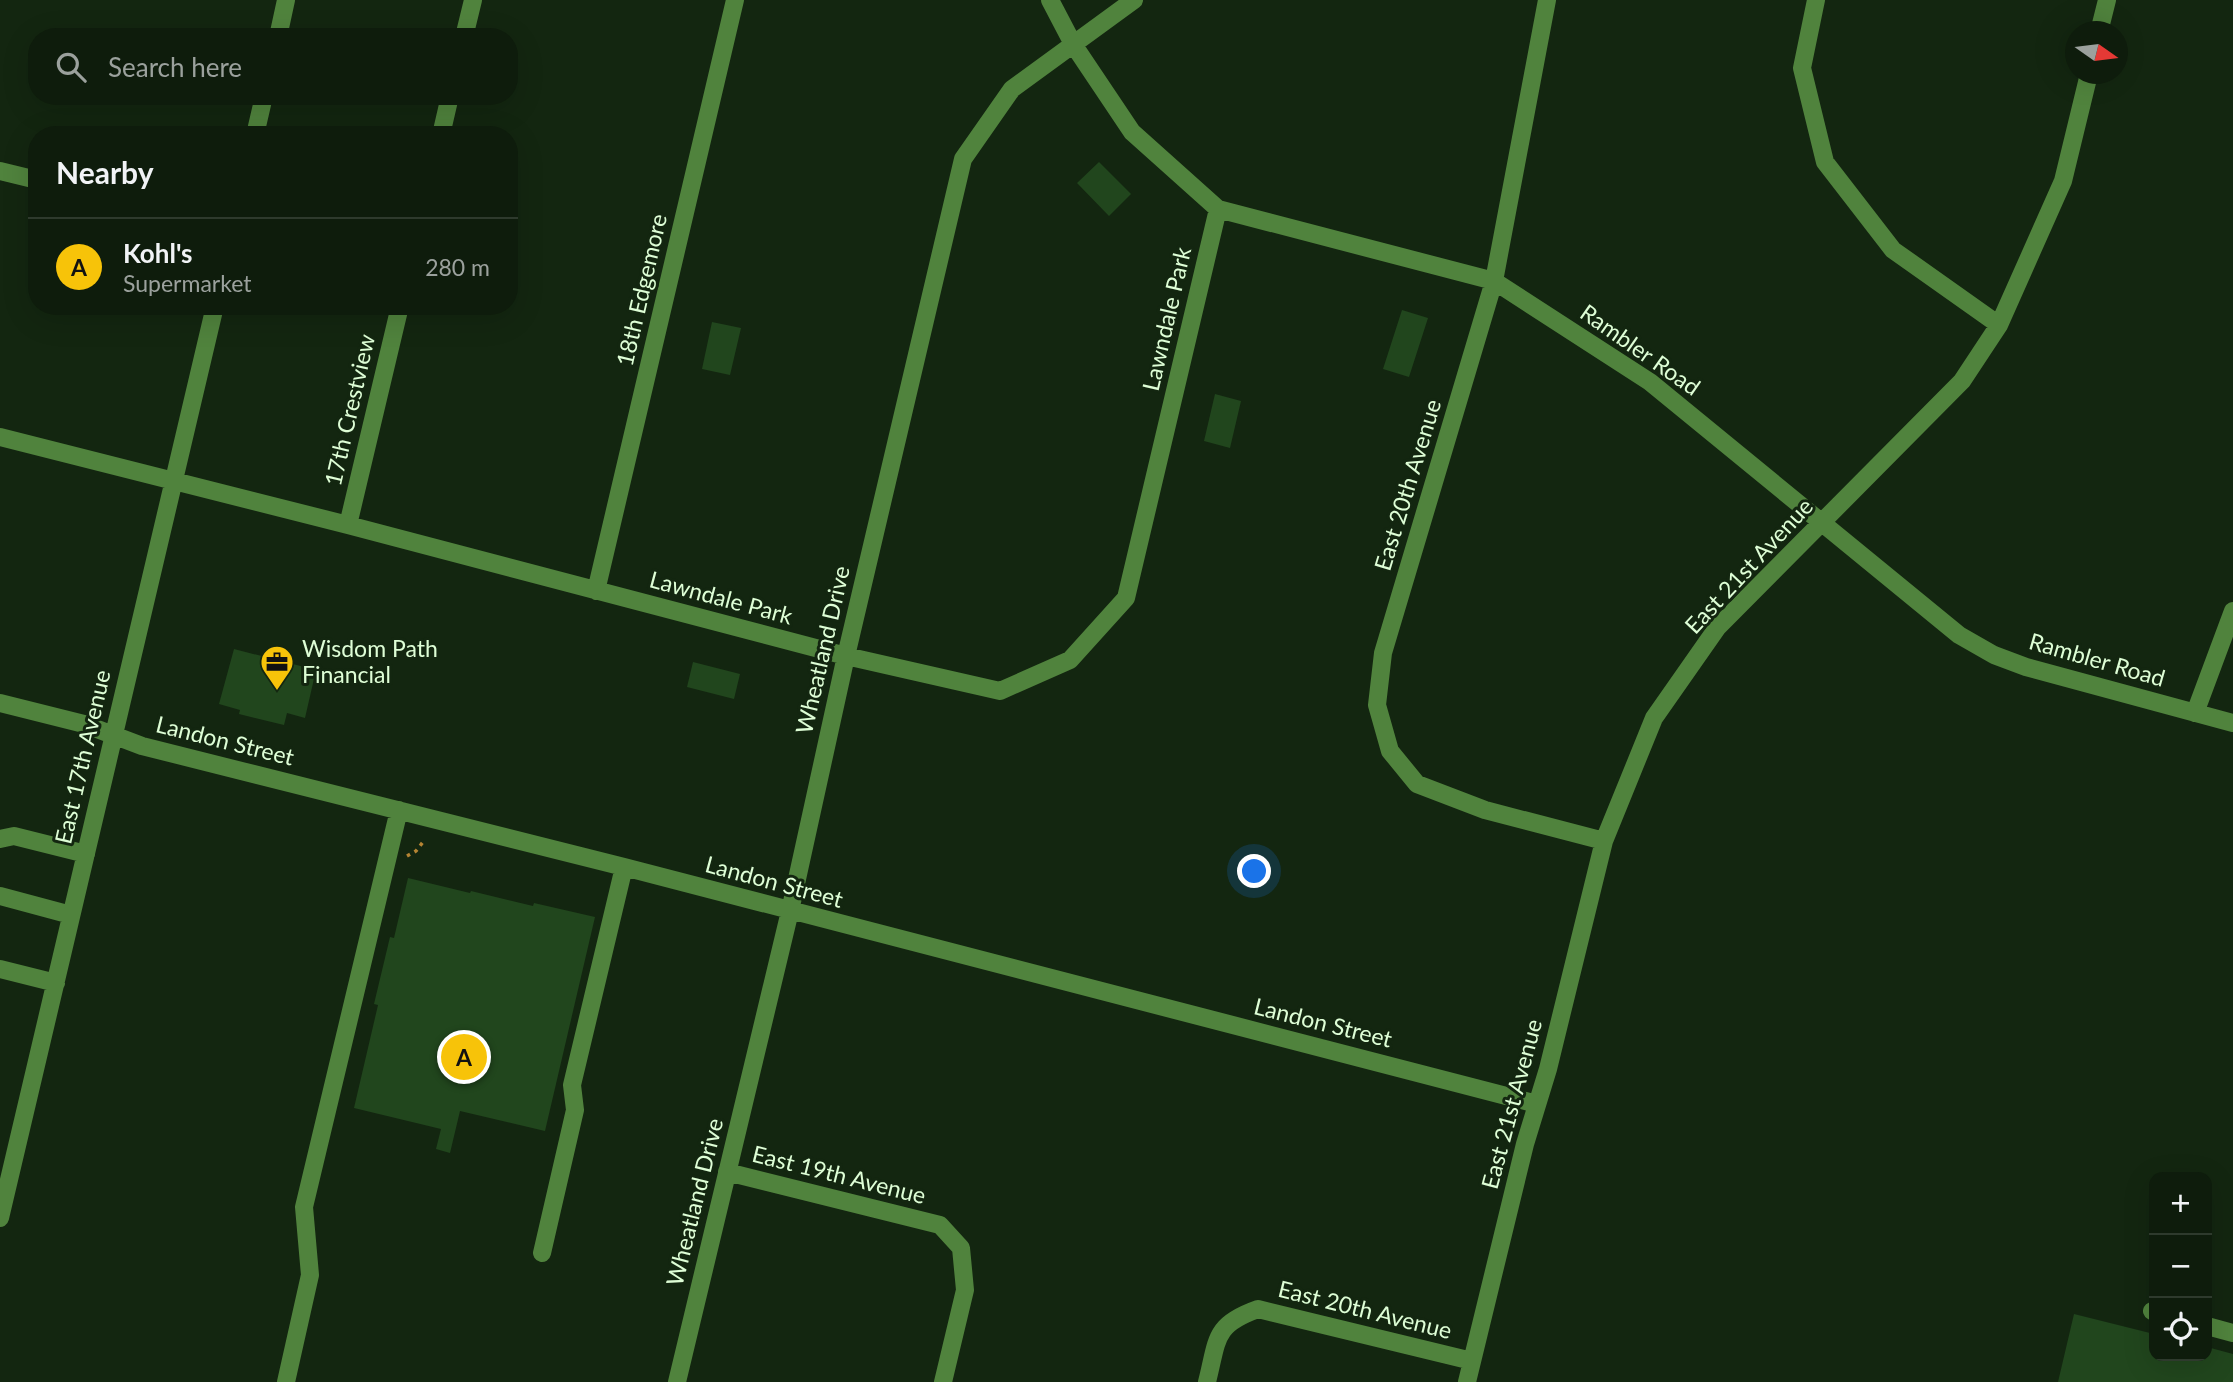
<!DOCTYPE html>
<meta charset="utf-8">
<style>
:root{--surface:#0e1c0c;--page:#1c291a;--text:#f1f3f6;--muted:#9ba19d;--line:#2e3a2d;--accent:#f7c309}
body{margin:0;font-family:Lato,sans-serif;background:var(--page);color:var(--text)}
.controls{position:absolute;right:21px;bottom:21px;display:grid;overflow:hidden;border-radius:14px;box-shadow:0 7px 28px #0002}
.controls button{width:63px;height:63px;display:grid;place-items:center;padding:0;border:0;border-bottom:2px solid var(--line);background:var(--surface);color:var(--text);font:35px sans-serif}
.compass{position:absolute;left:2065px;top:21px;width:63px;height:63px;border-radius:50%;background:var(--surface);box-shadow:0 7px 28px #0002;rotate:104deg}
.you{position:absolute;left:1255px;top:872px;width:24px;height:24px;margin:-18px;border:5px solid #fff;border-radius:50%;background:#1a73e8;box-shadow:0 0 0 10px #1a73e833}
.badge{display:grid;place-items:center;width:46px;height:46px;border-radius:50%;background:var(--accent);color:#111;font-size:23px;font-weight:700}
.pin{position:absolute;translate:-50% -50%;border:4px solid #fff;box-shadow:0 2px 7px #0006}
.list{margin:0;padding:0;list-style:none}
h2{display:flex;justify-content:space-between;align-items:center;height:91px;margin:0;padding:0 28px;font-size:30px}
h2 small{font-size:23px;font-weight:400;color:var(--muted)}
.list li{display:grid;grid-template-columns:46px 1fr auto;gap:21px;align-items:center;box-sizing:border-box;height:98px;padding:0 28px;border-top:2px solid var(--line)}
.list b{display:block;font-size:26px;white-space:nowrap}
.list p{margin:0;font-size:23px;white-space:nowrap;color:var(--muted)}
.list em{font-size:23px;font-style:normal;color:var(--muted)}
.icon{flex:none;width:38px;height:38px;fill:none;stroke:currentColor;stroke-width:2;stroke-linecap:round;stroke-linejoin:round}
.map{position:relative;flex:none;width:2233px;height:1382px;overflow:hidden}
.search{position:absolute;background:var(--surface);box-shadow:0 7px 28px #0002;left:28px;top:28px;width:490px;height:77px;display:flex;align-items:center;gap:18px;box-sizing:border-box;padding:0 24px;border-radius:28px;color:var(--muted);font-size:26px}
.panel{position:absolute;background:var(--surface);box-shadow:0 7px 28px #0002;left:28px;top:126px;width:490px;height:189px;border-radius:28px}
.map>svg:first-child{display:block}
.building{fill:#21461d}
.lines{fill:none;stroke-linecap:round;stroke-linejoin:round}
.path{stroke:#b58433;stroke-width:3.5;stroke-dasharray:3.5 5;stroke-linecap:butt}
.minor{stroke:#50833d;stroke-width:18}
.labels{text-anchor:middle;stroke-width:6;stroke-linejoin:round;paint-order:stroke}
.street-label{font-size:23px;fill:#defed6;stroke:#132610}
.poi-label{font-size:23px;fill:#defed6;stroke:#132610;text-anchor:start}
</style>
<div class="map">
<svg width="2233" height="1382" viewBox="0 0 2233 1382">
<rect width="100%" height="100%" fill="#132610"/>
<path class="building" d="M1099 162 1131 194 1109 216 1077 183Z
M1402 310 1428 318 1409 377 1383 369Z
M712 322 741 328 730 375 702 369Z
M1215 394 1241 401 1230 448 1204 441Z
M234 649 316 670 305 718 287 713 284 725 239 714 240 710 219 704Z
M693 662 740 674 734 699 687 687Z
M408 878 470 893 471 891 533 906 534 903 595 917 545 1131 460 1111 450 1153 436 1149 441 1129 354 1108 378 1005 374 1004 390 937 394 938Z
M2074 1314 2154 1334V1356H2207V1347L2233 1354V1382H2058Z"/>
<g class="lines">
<path class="path" d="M407 856 416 851 423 842"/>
<path class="minor" d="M1050 0 1073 44 1132 132 1218 209 1494 281 1650 382 1959 635 1994 655 2026 667 2233 723
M1547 0 1494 281 1383 653 1377 705 1390 751 1417 784 1485 810 1604 841
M1816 0 1802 68 1825 162 1893 250 1999 325
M2099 32 2107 0
M278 37 286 0
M464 37 473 0
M255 135 264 96
M441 135 450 96
M0 171 37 180
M0 437 348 525 846 656 1000 691 1070 660 1126 598 1218 209
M348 525 400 306
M596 591 735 0
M0 703 84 724 142 746 624 867 1537 1104
M2195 713 2233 611
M0 839 14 836 86 854
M0 896 71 915
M0 969 56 983
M727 1172 940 1225 961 1248 965 1290 943 1382
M0 1218 215 306
M542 1253 575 1110 572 1085 624 867
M2152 1311 2154 1312
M2207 1326 2233 1333
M286 1382 310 1275 304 1207 399 810
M677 1382 790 911 846 656 963 159 1012 89 1134 0
M1207 1382C1218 1339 1213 1325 1258 1309L1472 1361
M1467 1382 1525 1144 1548 1069 1604 841 1654 718 1717 628 1962 381 1999 325 2063 181 2089 74"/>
</g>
<defs>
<symbol id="office-pin" viewBox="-11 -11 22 30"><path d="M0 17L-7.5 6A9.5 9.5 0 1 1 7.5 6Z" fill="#f7c309" stroke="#132610"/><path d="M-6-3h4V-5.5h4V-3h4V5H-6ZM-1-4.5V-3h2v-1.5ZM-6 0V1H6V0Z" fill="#111"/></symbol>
</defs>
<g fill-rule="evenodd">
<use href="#office-pin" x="258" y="643" width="38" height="52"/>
</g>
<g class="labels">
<g class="street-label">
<text transform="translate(642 290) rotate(-77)" y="8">18th Edgemore</text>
<text transform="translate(1167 319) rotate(-77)" y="8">Lawndale Park</text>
<text transform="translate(1640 350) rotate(35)" y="8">Rambler Road</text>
<text transform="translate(350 410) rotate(-77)" y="8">17th Crestview</text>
<text transform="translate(1408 485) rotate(-73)" y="8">East 20th Avenue</text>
<text transform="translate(1749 566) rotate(-47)" y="8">East 21st Avenue</text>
<text transform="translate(721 598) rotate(15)" y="8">Lawndale Park</text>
<text transform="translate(823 650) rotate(-77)" y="8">Wheatland Drive</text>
<text transform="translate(2097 660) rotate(16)" y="8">Rambler Road</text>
<text transform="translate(225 741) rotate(14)" y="8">Landon Street</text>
<text transform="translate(83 757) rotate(-77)" y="8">East 17th Avenue</text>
<text transform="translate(774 882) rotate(15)" y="8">Landon Street</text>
<text transform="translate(1323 1023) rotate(14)" y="8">Landon Street</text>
<text transform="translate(1512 1104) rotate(-75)" y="8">East 21st Avenue</text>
<text transform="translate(839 1175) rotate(14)" y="8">East 19th Avenue</text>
<text transform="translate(695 1202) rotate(-76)" y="8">Wheatland Drive</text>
<text transform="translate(1365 1310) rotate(14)" y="8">East 20th Avenue</text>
</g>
<g class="poi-label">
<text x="302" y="657">Wisdom Path<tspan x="302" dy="26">Financial</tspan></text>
</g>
</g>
</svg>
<div class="controls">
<button>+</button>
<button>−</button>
<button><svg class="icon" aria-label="locate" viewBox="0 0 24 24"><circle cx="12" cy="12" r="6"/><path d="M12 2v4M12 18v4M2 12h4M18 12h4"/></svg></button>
</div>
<svg class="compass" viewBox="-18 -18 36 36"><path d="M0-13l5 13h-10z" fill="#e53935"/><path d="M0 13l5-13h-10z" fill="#9ba19d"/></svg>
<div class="you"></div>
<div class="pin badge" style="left:464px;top:1057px">A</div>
<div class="search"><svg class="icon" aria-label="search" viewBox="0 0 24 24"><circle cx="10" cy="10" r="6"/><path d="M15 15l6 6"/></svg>Search here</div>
<section class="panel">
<h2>Nearby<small></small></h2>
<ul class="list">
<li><span class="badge">A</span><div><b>Kohl's</b><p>Supermarket</p></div><em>280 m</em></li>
</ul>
</section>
</div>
